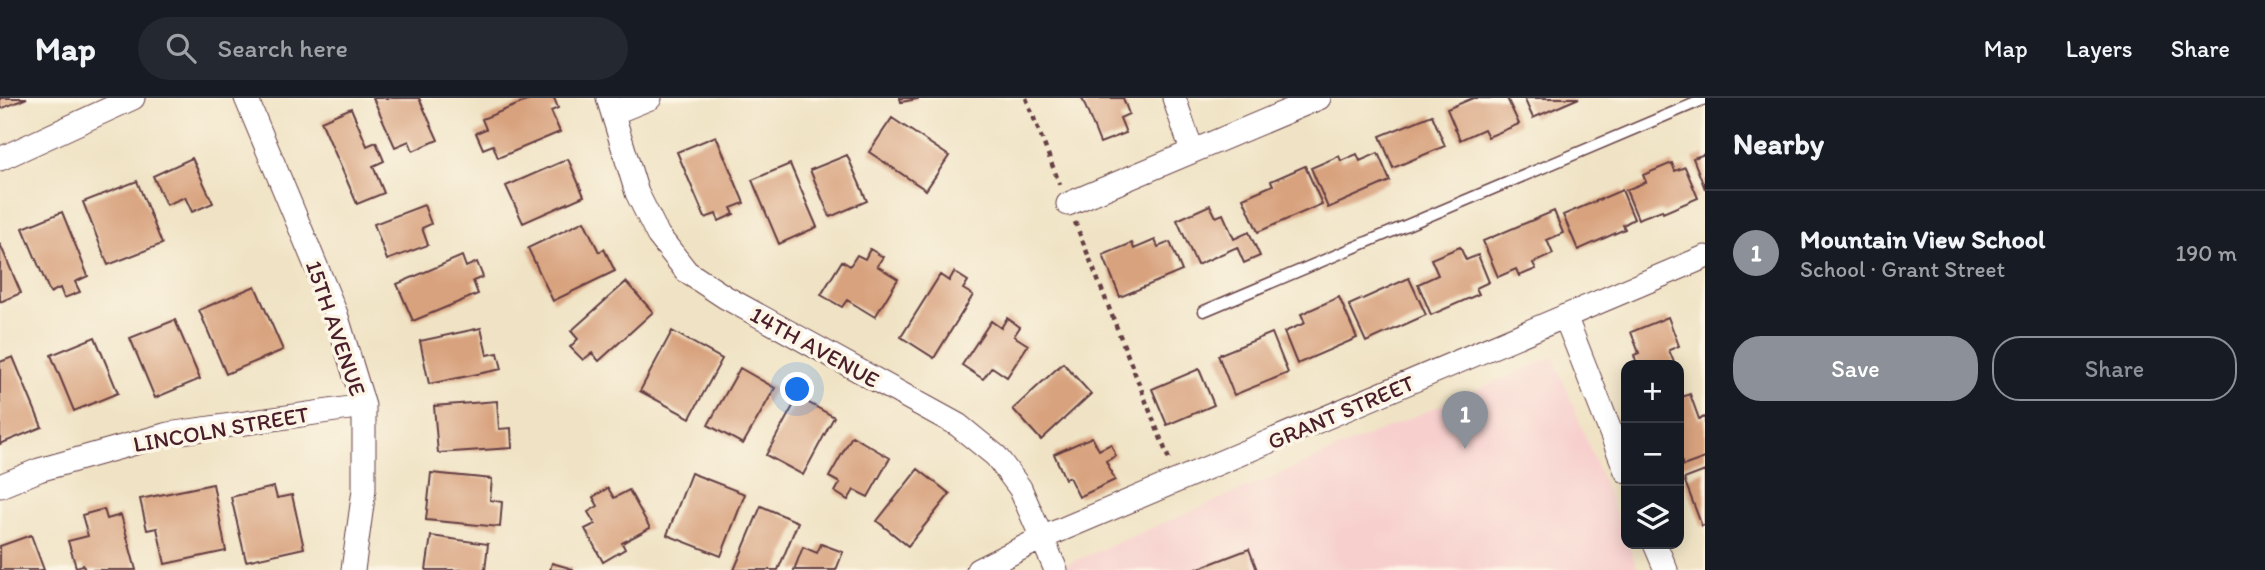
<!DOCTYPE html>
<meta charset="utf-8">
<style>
:root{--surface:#171b24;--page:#242831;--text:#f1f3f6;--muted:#9ea1a6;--line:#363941;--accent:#8c9099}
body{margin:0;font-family:Itim,sans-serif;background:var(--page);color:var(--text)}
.controls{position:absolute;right:21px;bottom:21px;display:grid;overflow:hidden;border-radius:14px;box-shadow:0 4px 18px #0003}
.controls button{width:63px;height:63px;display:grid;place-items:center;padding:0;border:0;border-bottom:2px solid var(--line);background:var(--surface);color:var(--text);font:35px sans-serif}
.you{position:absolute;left:798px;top:292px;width:24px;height:24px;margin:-18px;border:5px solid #fff;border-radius:50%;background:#1a73e8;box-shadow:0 0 0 10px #1a73e833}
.badge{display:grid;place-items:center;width:46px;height:46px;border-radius:50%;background:var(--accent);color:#fff;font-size:23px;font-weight:700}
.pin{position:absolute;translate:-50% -58px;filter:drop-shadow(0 2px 4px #0008)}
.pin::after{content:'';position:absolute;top:37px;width:24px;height:21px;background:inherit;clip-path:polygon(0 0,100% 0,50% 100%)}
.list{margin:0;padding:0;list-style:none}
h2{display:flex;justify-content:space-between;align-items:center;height:91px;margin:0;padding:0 28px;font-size:30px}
h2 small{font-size:23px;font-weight:400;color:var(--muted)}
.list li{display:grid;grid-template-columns:46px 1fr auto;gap:21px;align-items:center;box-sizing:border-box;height:126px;padding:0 28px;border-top:2px solid var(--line)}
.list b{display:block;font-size:26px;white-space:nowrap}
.list p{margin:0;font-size:23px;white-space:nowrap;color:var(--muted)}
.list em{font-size:23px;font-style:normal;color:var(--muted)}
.actions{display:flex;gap:14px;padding:21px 28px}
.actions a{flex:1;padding:16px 0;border:2px solid var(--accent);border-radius:28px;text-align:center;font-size:24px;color:var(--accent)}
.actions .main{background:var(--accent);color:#fff}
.icon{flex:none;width:38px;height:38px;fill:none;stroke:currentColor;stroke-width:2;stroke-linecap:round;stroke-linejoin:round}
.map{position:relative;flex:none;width:1705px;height:472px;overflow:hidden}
header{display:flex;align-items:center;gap:42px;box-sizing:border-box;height:98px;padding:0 35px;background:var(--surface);border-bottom:2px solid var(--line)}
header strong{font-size:33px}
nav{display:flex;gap:38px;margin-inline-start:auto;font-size:24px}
.search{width:490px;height:63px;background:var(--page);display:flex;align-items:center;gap:18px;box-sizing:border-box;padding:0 24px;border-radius:38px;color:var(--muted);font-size:26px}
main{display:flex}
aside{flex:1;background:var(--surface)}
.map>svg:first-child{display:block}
.built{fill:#f7d0ce}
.building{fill:#d8a27e}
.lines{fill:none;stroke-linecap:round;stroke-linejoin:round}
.lane-casing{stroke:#633c42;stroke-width:13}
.street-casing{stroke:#633c42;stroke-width:25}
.path{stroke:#633c42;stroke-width:4.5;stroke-dasharray:5 5;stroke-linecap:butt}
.lane{stroke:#fff;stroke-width:10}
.street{stroke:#fff;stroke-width:23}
.labels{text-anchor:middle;stroke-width:7;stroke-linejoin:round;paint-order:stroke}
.street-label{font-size:23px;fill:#4a1f2b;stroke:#fcf5e5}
</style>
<header>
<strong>Map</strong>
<div class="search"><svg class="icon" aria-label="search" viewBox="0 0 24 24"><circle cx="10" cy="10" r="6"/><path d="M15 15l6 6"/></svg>Search here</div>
<nav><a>Map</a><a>Layers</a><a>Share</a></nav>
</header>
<main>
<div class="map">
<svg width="1705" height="472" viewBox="0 0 1705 472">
<rect width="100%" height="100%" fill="#fcf5e5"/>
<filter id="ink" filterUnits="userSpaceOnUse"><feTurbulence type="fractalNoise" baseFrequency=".0143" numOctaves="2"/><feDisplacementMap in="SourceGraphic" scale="14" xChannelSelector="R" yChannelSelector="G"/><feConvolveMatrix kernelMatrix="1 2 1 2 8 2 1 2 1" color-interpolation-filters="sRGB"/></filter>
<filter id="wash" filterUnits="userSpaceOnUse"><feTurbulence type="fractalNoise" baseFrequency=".00686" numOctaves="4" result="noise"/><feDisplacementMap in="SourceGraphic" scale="28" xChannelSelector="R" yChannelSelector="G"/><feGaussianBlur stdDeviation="1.57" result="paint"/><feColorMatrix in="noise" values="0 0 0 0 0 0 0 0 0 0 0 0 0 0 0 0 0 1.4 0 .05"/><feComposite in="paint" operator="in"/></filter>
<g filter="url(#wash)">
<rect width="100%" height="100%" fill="#f0e3c5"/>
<path class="built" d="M1554 259 1638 472H1053Z"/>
<g id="blocks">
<path class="building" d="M0 0H27L0 11Z
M373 0H419L438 42 413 53 409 43 395 49Z
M534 0H554L558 10 551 13 560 34 498 60 493 47 483 51 476 35 486 31 482 21Z
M900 0H918V1L901 4Z
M1082 0H1123L1129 16 1120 20 1126 35 1100 45Z
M1473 0H1507L1519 26 1488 39 1484 31 1460 42 1447 11Z
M1524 0H1579L1533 20Z
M351 10 367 48 376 44 384 63 373 68 384 95 357 106 321 23Z
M1432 17 1445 48 1393 70 1380 38Z
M892 20 949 58 926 92 869 54Z
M716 38 744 105 731 110 734 116 719 123 716 116 705 120 677 54Z
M1378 55 1390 83 1328 110 1311 70 1339 58 1341 63 1357 56 1360 63Z
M1705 56V91L1693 60Z
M847 57 867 103 830 119 810 72Z
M192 60 213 105 192 114 185 99 166 107 153 78Z
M568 61 584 98 523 125 506 88Z
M1672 65 1675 73 1685 69 1698 100 1663 115 1662 112 1638 121 1626 92 1646 84 1643 77Z
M790 66 817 129 779 146 752 82Z
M1305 68 1322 106 1258 134 1243 100 1273 87 1271 83Z
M137 83 162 146 108 167 83 104Z
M1622 92 1634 121 1623 127 1625 131 1578 152 1563 117Z
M424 107 431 126 422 130 428 147 387 162 374 126Z
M1210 107 1216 119 1223 116 1234 141 1249 134 1260 158 1244 165 1237 149 1197 167 1177 122Z
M1554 113 1563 135 1547 142 1553 156 1533 165 1536 171 1519 178 1516 171 1498 179 1483 143Z
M62 114 88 178 75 184 80 194 64 200 60 190 50 195 23 130Z
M584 123 599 154 604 151 615 173 553 203 528 150Z
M1155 142 1158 149 1170 144 1182 173 1120 199 1103 157 1132 145 1134 151Z
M0 146 21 195 0 204Z
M1460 149 1466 162 1478 157 1489 184 1476 190 1479 196 1431 217 1418 186 1438 177 1431 161Z
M870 151 883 159 877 168 898 181 875 219 847 202 842 209 821 197 842 163 850 168 857 157 865 161Z
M462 158 466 169 477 164 483 179 473 183 478 196 413 223 397 186Z
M954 174 968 183 963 191 973 197 934 260 901 239 940 177 949 183Z
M1409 180 1426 217 1366 244 1349 207Z
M626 184 653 214 599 263 592 255 583 262 570 249 578 241 571 233Z
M255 188 283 252 226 276 199 212Z
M1339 199 1357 240 1297 266 1284 234 1305 225 1301 216Z
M1668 219 1679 248 1669 252 1675 267H1637L1634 257 1639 255 1631 234Z
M1007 220 1020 229 1014 238 1028 247 1007 279 992 269 983 281 962 267 991 223 1001 230Z
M175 222 200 281 155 300 130 240Z
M481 230 487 257 498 255 502 271 429 286 420 243Z
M672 233 722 261 690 320 640 293Z
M1272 235 1288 275 1234 297 1218 257Z
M95 239 118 295 74 313 51 257Z
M13 259 42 329 0 346V264Z
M1063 265 1091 296 1041 342 1013 311Z
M740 270 775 290 743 346 708 327Z
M1199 271 1214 307 1167 327 1152 291Z
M1690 296 1699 321 1705 319V360L1683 368 1679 356V300Z
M798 299 834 319 803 377 766 357Z
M497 303 499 331 511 330 512 350 438 355 434 308Z
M852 338 890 360 868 399 854 392 848 402 835 394 840 385 829 379Z
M1092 339 1099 352 1111 346 1116 358 1106 363 1115 382 1079 399 1069 379 1065 381 1054 356Z
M918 371 950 396 908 448 877 423Z
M1705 373V427L1702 428 1684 381Z
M431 375 492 381 490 402 502 404 500 429 426 422Z
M691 375 745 396 721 458 667 437Z
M213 386 226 453 165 466 157 430 147 432 140 401Z
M274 389 277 400 292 397 304 450 246 463 231 399Z
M608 390 614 400 629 392 650 430 622 445 625 451 603 464 585 431 595 426 588 414 598 408 593 399Z
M761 408 798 424 778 472H734Z
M104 411 107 421 121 417 136 472H85L83 467 76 469 68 443 88 438 82 417Z
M31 437 44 472H0V448Z
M431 438 488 446 485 472H426Z
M821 446 843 454 836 472H794L803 449 817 455Z
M1249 451 1257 472H1194Z
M552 465 573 471V472H550Z"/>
</g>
</g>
<g filter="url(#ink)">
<use href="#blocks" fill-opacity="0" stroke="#633c42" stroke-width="2"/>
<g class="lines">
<defs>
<path id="lane" d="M1204 213 1705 1"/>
<path id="street" d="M246 0 336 216 364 308V392L353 472
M608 0 637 95 658 137 687 174 725 199 958 327 996 358 1020 390 1056 472
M1174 0 1192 53
M613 15 650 0
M0 61 133 0
M1068 106 1319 0
M1565 218 1626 373
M0 388 39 372 168 336 364 308
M1655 446 1666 472
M978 472 1044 439 1705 159"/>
</defs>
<use href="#lane" class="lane-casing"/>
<use href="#street" class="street-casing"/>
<path class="path" d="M1026 0 1060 87
M1075 124 1170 364"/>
<use href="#lane" class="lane"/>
<use href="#street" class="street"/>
</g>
</g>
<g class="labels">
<g class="street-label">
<text transform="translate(336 230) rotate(71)" y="8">15TH AVENUE</text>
<text transform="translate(815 249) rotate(29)" y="8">14TH AVENUE</text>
<text transform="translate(1341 314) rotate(-23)" y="8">GRANT STREET</text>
<text transform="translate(221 331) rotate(-10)" y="8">LINCOLN STREET</text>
</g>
</g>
</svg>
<div class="controls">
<button>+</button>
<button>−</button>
<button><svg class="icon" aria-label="layers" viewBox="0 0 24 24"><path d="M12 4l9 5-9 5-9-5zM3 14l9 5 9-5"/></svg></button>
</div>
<div class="you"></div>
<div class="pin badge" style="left:1465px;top:351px">1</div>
</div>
<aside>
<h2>Nearby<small></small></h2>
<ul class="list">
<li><span class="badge">1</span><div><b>Mountain View School</b><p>School · Grant Street</p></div><em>190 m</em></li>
</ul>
<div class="actions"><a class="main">Save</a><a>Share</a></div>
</aside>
</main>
